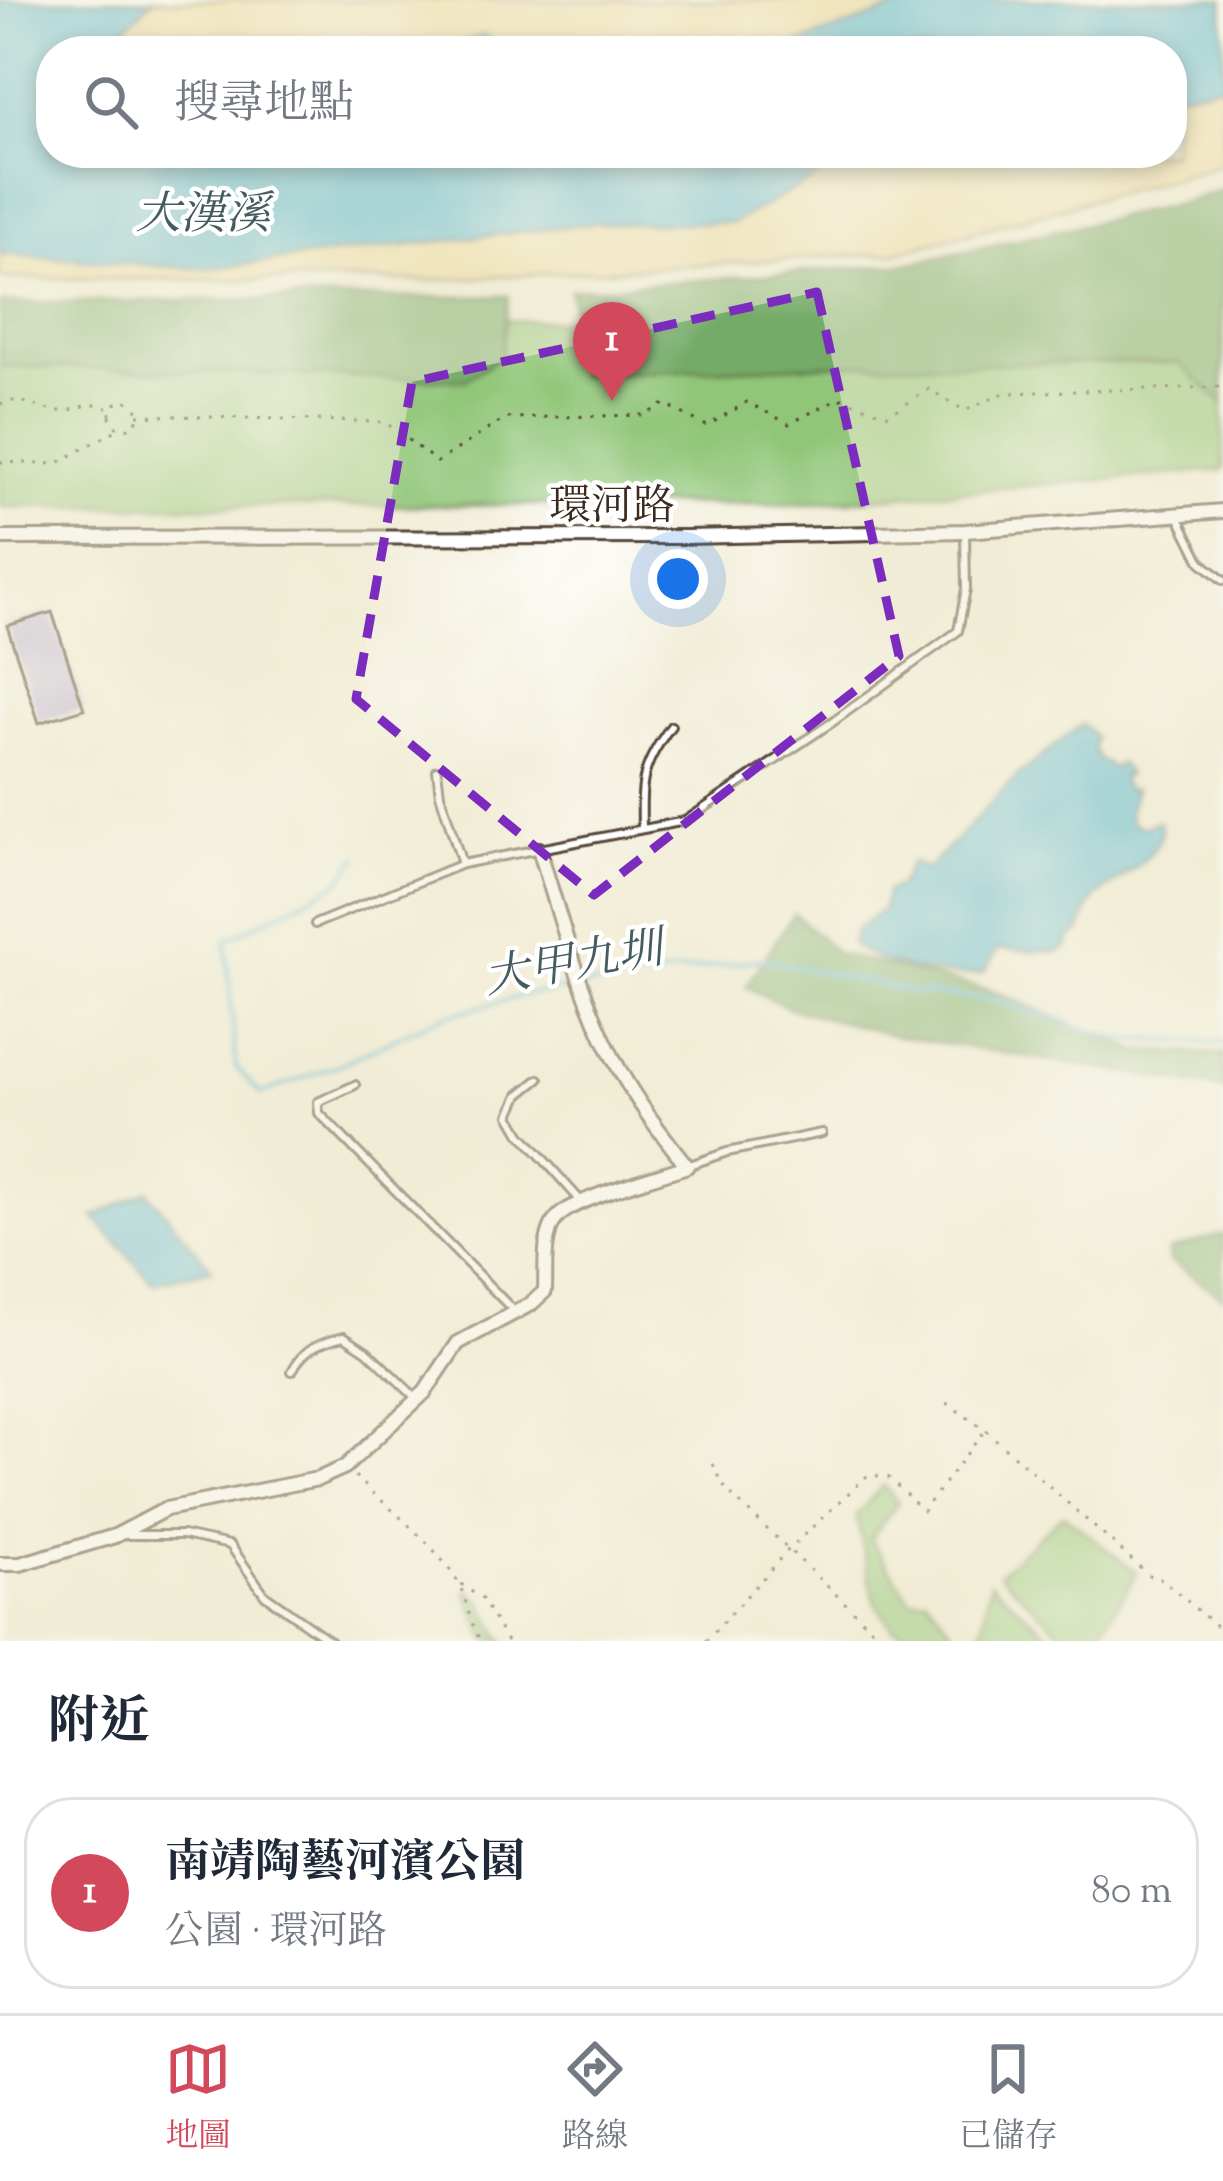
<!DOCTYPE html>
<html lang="zh-TW">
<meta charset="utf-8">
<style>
:root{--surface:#fff;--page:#f2f2f3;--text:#1f2937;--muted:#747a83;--line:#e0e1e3;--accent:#d1495b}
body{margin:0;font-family:"Sorts Mill Goudy","Noto Serif TC",serif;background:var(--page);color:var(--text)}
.you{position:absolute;left:678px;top:579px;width:42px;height:42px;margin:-30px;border:9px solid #fff;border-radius:50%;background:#1a73e8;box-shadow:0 0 0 18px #1a73e833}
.badge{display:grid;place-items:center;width:78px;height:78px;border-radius:50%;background:var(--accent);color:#fff;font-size:39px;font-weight:700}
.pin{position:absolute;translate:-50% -99px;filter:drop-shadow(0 3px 6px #0008)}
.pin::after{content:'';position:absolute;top:63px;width:42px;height:36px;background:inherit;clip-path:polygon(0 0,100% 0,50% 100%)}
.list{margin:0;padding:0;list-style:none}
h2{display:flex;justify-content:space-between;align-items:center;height:156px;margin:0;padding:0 48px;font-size:51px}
h2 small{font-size:39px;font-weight:400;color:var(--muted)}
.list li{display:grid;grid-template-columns:78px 1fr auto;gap:36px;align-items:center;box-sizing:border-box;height:192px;margin:0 24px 24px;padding:0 24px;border:3px solid var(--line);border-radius:48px}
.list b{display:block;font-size:45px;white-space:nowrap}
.list p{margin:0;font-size:39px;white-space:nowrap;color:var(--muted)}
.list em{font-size:39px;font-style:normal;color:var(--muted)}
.icon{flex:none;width:66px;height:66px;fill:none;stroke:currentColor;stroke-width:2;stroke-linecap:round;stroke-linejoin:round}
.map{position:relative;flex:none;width:1223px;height:1641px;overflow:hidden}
.search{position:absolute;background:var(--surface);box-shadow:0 6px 18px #0003;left:36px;right:36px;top:36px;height:132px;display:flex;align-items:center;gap:30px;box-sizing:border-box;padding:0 42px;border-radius:48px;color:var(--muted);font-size:45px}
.sheet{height:372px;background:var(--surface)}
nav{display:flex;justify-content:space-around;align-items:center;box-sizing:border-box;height:168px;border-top:3px solid var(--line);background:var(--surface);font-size:33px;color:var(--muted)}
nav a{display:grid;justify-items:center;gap:6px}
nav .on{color:var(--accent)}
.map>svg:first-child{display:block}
.green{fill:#91c678;stroke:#66784b;stroke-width:3}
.forest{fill:#74ab68;stroke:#586a43;stroke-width:3}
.sand{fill:#eeda9e;stroke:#94825e;stroke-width:3;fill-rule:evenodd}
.water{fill:#57b8d6;stroke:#49717a;stroke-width:3}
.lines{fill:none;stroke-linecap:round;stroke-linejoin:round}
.stream{stroke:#57b8d6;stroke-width:4.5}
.building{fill:#aca1d5}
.service-casing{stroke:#564739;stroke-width:12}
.minor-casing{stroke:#564739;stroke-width:18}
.path{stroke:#564739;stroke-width:3;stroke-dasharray:3 9;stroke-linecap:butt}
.service{stroke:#fff;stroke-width:6}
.minor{stroke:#fff;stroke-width:12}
.marked{fill:none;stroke:#7b2cbf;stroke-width:9;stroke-dasharray:24 15;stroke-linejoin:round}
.labels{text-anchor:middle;stroke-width:9;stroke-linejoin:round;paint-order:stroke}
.street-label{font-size:42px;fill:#3b2a1e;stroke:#fff}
.water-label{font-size:45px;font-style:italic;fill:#455c5e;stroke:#fff}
</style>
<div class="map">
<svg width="1223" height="1641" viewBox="0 0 1223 1641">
<rect width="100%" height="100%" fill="#fff"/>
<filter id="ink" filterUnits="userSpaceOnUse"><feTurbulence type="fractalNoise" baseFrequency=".00833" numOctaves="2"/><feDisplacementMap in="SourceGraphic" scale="24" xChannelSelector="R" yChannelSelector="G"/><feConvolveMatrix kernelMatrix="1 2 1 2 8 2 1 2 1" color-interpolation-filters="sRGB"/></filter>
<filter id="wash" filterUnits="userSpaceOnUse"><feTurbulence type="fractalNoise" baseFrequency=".004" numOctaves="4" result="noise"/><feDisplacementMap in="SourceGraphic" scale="48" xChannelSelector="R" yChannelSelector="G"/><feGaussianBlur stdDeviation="2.7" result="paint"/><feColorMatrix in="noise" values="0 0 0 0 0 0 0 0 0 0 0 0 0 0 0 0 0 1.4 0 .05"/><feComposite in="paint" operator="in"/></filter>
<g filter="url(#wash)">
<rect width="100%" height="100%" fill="#f1ecd5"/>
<path class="green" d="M1223 230V470L803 504 0 507V332L331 320 963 321Z
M883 1485 898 1503 870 1539 911 1600 927 1597 961 1640 982 1632 990 1582 1057 1641H920L912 1634 892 1628 875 1602 856 1516Z
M1063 1514 1137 1573 1095 1641H1070L999 1573Z
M469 1589 480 1600 503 1641 487 1639 466 1593Z"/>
<path class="forest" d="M1223 189V404L1179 363 843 364 579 375 570 290 907 264 1181 203Z
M509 296 501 356 465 380 0 366V303Z
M794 913 838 954 992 991 1138 1051 1223 1054V1089L892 1035 789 1008 746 987Z
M1223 1234V1297L1170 1261 1169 1250Z"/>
<path class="sand" d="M83 0H1223V164L895 253 420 281 0 278V21ZM51 51H1172V153H51Z"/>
<path class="water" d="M0 0H153L120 33 128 51H51V153H898L836 167 733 223H595L205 269 0 254Z
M919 0H1223V85L1172 94V51H779Z
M483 35 512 51H441Z
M1082 724 1095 738 1093 748 1098 759 1113 768 1120 763 1128 775 1121 778 1126 790 1135 789 1128 813 1132 823 1144 827 1159 821C1173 851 1115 879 1097 897 1087 907 1084 917 1081 931L1069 939 1068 946 1058 952 998 949 984 972C958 982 871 965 852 944L855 931 883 909 886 891 899 886 911 861 927 870 1018 775Z
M148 1191V1192L212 1269 153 1283 94 1217Z"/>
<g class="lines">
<path class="stream" d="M358 857 338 883 226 940 236 1067 260 1094 341 1064 440 1017 526 995 763 959 914 992 994 1000 1118 1039 1223 1043"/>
</g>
<g id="blocks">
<path class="building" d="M52 612 84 709 39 723 7 626Z"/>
</g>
</g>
<g filter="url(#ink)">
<use href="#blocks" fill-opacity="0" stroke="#564739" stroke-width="3"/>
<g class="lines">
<defs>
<path id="service" d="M1178 516 1201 562 1223 580
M437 770 440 794 462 864
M642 829C641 780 641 767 671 726
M315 924 462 864 685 821 834 721 958 631 966 589 965 534
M539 1079 519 1095 510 1115 521 1134 580 1200
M355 1085 318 1102 319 1113 515 1312
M687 1166 727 1152 822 1133
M292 1371C304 1348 320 1342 344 1336L367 1351 415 1397
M124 1535H183L230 1545 265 1595 330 1641"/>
<path id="minor" d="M0 538 686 537 965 531 1223 511
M0 1564H20L115 1536 166 1509 318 1479 345 1467 425 1392 458 1343 531 1304 545 1291C546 1271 542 1234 557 1218 572 1199 661 1175 687 1166 662 1134 637 1103 618 1067 581 1000 562 922 539 849"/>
</defs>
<use href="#service" class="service-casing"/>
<use href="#minor" class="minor-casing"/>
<path class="path" d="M110 415a14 14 0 1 1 28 0a14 14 0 1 1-28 0Z
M0 404C24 394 37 412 61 411 86 410 82 399 111 409
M138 415 385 422 437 462 506 418 645 415 664 404 707 426 747 402 789 424 839 398 889 415 929 389 965 411 1004 393 1223 387
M0 462 56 464 120 428
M947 1403 985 1430 1150 1576 1159 1577 1223 1632
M713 1464 726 1490 885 1641
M355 1476C389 1509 430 1539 456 1579 468 1598 468 1622 481 1641
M461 1584 482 1599 507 1641
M706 1641 789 1549 868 1475 888 1477 923 1511 985 1430"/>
<use href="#service" class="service"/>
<use href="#minor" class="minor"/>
</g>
</g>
<path d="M0 0H1223V1641H0ZM817 292 899 656 594 895 356 699 412 382Z" fill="#f1ecd5" fill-opacity=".55" fill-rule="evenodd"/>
<path class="marked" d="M817 292 899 656 594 895 356 699 412 382Z"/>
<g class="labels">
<g class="street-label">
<text x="612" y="519">環河路</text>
</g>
<g class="water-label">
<text x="203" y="228">大漢溪</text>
<text transform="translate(573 961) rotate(-10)" y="16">大甲九圳</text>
</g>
</g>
</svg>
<div class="you"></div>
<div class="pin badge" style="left:612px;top:401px">1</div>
<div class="search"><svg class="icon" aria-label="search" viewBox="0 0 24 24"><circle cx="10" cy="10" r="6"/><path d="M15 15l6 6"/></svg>搜尋地點</div>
</div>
<section class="sheet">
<h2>附近<small></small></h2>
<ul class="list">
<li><span class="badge">1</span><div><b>南靖陶藝河濱公園</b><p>公園 · 環河路</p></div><em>80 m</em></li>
</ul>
</section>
<nav>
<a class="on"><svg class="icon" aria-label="map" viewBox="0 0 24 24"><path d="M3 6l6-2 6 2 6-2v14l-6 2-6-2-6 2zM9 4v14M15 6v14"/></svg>地圖</a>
<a><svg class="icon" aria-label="directions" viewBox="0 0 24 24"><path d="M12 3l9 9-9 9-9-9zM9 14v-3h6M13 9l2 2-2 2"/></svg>路線</a>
<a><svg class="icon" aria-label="saved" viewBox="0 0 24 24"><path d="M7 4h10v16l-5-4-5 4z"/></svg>已儲存</a>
</nav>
